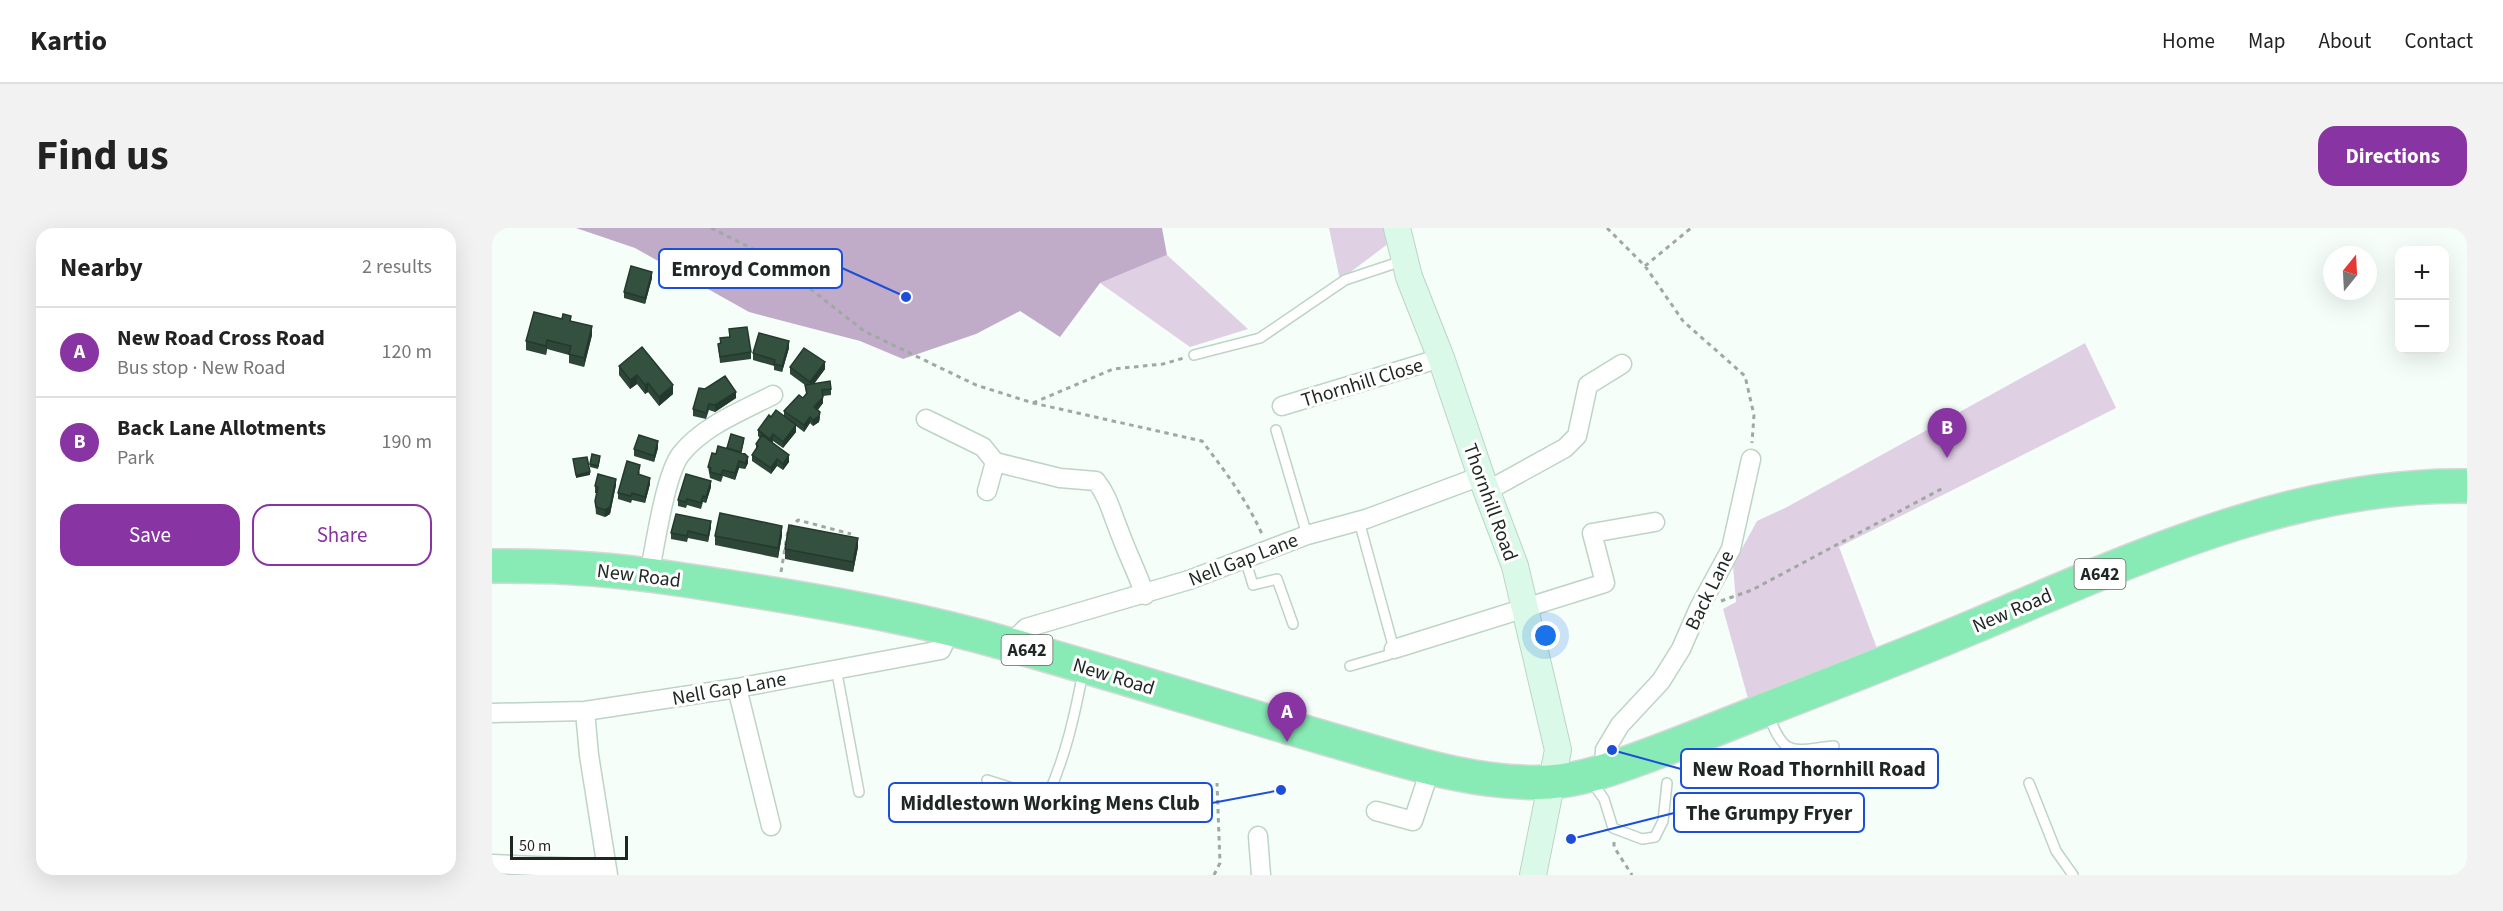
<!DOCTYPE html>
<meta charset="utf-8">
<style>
:root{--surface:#fff;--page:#f2f2f2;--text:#222;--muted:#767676;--line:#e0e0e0;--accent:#8834a2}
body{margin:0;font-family:"Source Sans 3",sans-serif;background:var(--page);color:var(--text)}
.controls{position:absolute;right:18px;top:18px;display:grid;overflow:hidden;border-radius:12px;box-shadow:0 6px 24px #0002}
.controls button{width:54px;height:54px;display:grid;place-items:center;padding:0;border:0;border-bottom:2px solid var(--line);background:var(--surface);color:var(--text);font:30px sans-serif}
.compass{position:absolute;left:1831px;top:18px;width:54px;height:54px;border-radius:50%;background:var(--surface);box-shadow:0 6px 24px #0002;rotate:18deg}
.scale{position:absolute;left:18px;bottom:15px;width:118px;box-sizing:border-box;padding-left:6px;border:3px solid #1e2722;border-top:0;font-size:16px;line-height:21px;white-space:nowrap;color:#1e2722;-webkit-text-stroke:4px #fff;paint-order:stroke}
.you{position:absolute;left:1054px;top:408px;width:21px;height:21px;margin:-15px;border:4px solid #fff;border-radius:50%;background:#1a73e8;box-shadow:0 0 0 9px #1a73e833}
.badge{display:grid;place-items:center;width:39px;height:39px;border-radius:50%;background:var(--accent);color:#fff;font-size:20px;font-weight:700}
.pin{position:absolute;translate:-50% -50px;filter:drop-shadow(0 2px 3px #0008)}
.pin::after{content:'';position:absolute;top:32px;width:21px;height:18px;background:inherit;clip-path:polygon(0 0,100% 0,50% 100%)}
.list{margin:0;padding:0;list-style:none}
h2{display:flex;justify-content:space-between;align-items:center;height:78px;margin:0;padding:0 24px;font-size:26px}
h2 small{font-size:20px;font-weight:400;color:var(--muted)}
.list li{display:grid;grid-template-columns:39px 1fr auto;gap:18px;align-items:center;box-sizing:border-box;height:90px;padding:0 24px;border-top:2px solid var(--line)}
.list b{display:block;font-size:22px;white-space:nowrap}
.list p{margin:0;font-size:20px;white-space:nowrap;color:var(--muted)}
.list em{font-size:20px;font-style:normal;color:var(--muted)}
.actions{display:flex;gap:12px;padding:18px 24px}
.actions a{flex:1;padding:14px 0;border:2px solid var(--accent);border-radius:18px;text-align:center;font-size:21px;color:var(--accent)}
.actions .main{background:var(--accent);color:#fff}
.map{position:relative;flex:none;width:1975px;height:647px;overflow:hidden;border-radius:18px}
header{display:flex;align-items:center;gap:36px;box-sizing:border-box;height:84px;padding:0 30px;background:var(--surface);border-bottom:2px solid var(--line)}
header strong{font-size:28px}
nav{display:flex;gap:33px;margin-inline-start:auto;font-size:21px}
.intro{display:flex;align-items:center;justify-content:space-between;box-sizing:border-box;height:144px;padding:0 36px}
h1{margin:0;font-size:42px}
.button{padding:15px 27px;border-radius:18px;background:var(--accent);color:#fff;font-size:21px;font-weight:700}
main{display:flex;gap:36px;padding:0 36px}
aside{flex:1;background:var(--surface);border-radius:18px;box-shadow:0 6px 24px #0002}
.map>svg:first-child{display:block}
.green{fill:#dfd0e4}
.forest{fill:#c0acc8}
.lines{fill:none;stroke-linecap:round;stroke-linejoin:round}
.lane-casing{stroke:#bdd4c6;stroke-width:12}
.street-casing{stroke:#bdd4c6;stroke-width:21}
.secondary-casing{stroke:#bdd4c6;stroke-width:28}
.highway-casing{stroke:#d6d8d7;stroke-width:36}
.path{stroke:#9fa8a3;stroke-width:3;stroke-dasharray:4.5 4.5;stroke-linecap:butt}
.lane{stroke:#fff;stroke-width:9}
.street{stroke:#fff;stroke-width:18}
.secondary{stroke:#dbf9e8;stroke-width:26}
.highway{stroke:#88eab4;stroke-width:33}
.wall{fill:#2d4637}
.shaded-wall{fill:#24392d}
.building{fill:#345140;stroke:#24392d;stroke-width:1.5}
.labels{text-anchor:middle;stroke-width:6;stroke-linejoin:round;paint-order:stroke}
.shield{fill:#fff;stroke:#626864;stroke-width:1.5}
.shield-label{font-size:18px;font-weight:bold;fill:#1e2722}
.street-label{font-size:20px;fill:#1e2722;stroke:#fff}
.leader{fill:none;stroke:#1d4ed8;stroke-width:2}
.callout-dot{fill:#1d4ed8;stroke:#fff;stroke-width:2}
.callout{fill:#fff;stroke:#1d4ed8;stroke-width:2}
.callout-label{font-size:21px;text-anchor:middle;font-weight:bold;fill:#1e2722}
</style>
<header>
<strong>Kartio</strong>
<nav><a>Home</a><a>Map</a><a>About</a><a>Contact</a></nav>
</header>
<div class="intro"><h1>Find us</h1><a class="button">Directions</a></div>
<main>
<aside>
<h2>Nearby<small>2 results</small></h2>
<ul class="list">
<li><span class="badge">A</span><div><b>New Road Cross Road</b><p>Bus stop · New Road</p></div><em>120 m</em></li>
<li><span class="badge">B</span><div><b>Back Lane Allotments</b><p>Park</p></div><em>190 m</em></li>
</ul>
<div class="actions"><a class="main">Save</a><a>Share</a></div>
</aside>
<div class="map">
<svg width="1975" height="647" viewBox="0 0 1975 647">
<rect width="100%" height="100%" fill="#f5fef9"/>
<path class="green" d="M837 0H899L901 12 848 52Z
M675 27 756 101 698 119 608 55Z
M1593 115 1624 180 1347 319 1386 423 1257 474 1231 381 1244 374 1241 337 1265 293 1295 279Z"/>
<path class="forest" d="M84 0H670L675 27 608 55 568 109 528 83 484 106 411 131 368 113 257 84 143 20Z"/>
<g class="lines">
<defs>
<path id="lane" d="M702 127 768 110 853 52 910 33
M784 202 815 307
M753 331 761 357 785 351 801 396
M858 438 896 427 902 421 867 293
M344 440 367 564
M1276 486C1293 531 1300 522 1342 518
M495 552 549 569 556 567C574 527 583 486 591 444
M1099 553 1112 571 1121 600 1150 611 1163 609 1171 593 1175 555
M1537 555 1564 623 1581 647"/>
<path id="street" d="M790 178 949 130
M434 191 491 219 503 234 568 250 604 253C616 268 619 283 626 300 634 323 645 344 653 367
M495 263 503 234
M995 263 1073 220 1085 208 1096 157 1130 136
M157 347C163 319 173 246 189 226 211 198 250 183 281 167
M517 417 534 400 697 352 815 307 874 291 989 248
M902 421 1113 355 1100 305 1163 294
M245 460 279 598
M93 483 97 527 116 647
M0 485 93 483 245 460 449 422 459 401
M1112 543 1113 522 1128 497 1169 453 1189 421 1207 380 1239 321 1259 231
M884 583 921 593 939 539
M766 608 769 647
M0 636 115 641"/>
<path id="secondary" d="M905 0 917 49 949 130 989 248 1023 338 1066 522 1041 647"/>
<path id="highway" d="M0 338C27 338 55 338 83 340 141 343 199 353 256 362 345 376 433 392 519 417 625 447 730 480 836 511 907 531 982 558 1057 554 1092 552 1124 539 1157 527 1192 514 1227 500 1262 486 1336 457 1410 429 1483 398 1640 332 1801 255 1975 258"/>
</defs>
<use href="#lane" class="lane-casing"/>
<use href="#street" class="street-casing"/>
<use href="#secondary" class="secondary-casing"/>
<use href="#highway" class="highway-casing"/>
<path class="path" d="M219 0 279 30 372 103 484 157 541 175 710 213C733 243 754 271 770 306
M1115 0 1153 38 1191 93 1253 148 1262 187 1260 215
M1153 38 1199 0
M541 175 621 141 671 136 692 130
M289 344 296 302 306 292 359 306
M1229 373 1260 362 1453 259
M1122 614V619L1140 647
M722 647 728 635 725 555"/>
<use href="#lane" class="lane"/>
<use href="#street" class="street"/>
<use href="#secondary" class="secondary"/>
<use href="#highway" class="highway"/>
</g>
<path class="wall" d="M160 50 153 76 132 70V64Z
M79 93 100 107 92 139 77 135V127L55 121 54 127 34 122V113Z
M237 101 259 124V131L228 135 226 116 228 115V110L237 109Z
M297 120 290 144 282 142V138L261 132V125Z
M127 138 181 166 167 178 156 164 153 166 145 156 138 161 127 147Z
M298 139 333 141 322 156 339 161V167L331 168V175L326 182 328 190 327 194 321 198 318 195 312 204 304 198V204L291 220 281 213 280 215 297 234 291 242 285 238 279 246 260 233V227L264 222V216L268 210 266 208V202L279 189H292V183L311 170 314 166 313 157 298 146Z
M207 160 244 170 223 184 217 182 214 191 201 188V181Z
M252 213 249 225 256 235 253 241 247 240 243 252 231 248 229 254 218 250 216 239 224 226Z
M166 220 162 234 142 228V221Z
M108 231 106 241 98 239V236Z
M148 243 147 247 158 256 153 275 140 272 139 275 126 271V265Z
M124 257 118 286 113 289 104 286 103 273 105 265H103V258Z
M219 259 214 275 211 274 209 281 195 277 194 280 186 278V272Z
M219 299 216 314 196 310 195 314 179 311V305Z
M290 307 286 330 223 317V308Z
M366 319 361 344 293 331V321Z"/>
<path class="shaded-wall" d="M160 44V50L153 76V70Z
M100 98V107L92 139V130Z
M55 112V121L54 127V118Z
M297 113V120L290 144V138Z
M333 134V141L318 161V154Z
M145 147V156L138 161V152Z
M156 155V164L153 166V157Z
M181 157V166L167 178V169Z
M244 164V170L223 184V177Z
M331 169V175L322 186V179Z
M328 184 327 194 321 198V192Z
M318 189V195L312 204V197Z
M304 197V204L291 220V214Z
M281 206V213L278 217V211Z
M166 213V220L162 234V228Z
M297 227V234L291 242V236Z
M256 229V235L253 241V235Z
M285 231V238L279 246V240Z
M247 233V240L243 252V245Z
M98 244V247L84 250V247Z
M158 250V256L153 275V269Z
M124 251V257L118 286 113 289V282Z
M219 253V259L214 275V269Z
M219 293V299L216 314V308Z
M290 298V307L286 330V320Z
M366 310V319L361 344V334Z"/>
<path class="building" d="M139 38 160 44 153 70 132 64Z
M42 84 70 91 71 86 79 88 78 93 100 98 92 130 77 126 79 118 55 112 54 118 34 113Z
M255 99 259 124 228 129 226 116 229 115 228 110 238 109 237 101Z
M267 105 297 113 290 138 282 136 283 132 261 125Z
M150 119 181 157 167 169 156 155 153 157 145 147 138 152 127 138Z
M312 120 333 134 318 154 298 139Z
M233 148 244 164 223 177 217 176 214 185 201 181 207 160 213 161Z
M338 153 339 161 330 162 331 169 322 179 328 184 327 188 321 192 318 189 312 197 292 183 307 167 311 170 315 165 313 157Z
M284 182 304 197 291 214 281 206 278 211 266 202 277 187 279 189Z
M239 206 252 210 249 224 235 220Z
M147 207 166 213 162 228 142 221Z
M270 207 297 227 291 236 285 231 279 240 260 227 266 218 264 216Z
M226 218 253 226 256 229 253 235 247 233 243 245 231 242 229 247 218 244 219 240 216 239 220 225 224 226Z
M100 226 108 228 106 238 98 236Z
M95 229 98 244 84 247 81 231Z
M135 233 148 237 146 246 158 250 153 269 140 265 139 268 126 265Z
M106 246 124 251 118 279 113 282 104 279 103 273 106 259 103 258Z
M194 246 219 253 214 269 211 268 209 275 195 271 194 274 186 272Z
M228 285 290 298 286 320 223 308Z
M184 286 219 293 216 308 196 303 195 308 179 305Z
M297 297 366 310 361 334 293 321Z"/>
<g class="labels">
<g class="shield">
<rect x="1582.5" y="331" width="51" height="30" rx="4.5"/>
<rect x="509.5" y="407" width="51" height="30" rx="4.5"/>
</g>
<g class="shield-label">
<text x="1608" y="352">A642</text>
<text x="535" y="428">A642</text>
</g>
<g class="street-label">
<text transform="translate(870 154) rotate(-17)" y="7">Thornhill Close</text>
<text transform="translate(999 274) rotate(70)" y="7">Thornhill Road</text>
<text transform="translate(751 331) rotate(-21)" y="7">Nell Gap Lane</text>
<text transform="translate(147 347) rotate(7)" y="7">New Road</text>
<text transform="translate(1217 362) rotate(-64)" y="7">Back Lane</text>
<text transform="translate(1520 382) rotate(-23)" y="7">New Road</text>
<text transform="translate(622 448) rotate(17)" y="7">New Road</text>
<text transform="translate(237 460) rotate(-10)" y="7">Nell Gap Lane</text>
</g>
</g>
<path class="leader" d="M414 69L350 40M1120 522L1189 541M789 562L720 575M1079 611L1182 585"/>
<g class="callout-dot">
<circle cx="414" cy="69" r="6"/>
<circle cx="1120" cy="522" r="6"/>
<circle cx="789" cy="562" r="6"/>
<circle cx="1079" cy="611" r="6"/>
</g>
<g class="callout">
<rect x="167" y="21" width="183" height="39" rx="6"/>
<rect x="1189" y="521" width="257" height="39" rx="6"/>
<rect x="397" y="555" width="323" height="39" rx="6"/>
<rect x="1182" y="565" width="190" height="39" rx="6"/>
</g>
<g class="callout-label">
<text x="259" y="48">Emroyd Common</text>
<text x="1317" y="548">New Road Thornhill Road</text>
<text x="558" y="582">Middlestown Working Mens Club</text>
<text x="1277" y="592">The Grumpy Fryer</text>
</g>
</svg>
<div class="controls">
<button>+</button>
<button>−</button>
</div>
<svg class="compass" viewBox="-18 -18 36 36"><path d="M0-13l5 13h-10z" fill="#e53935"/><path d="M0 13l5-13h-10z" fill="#767676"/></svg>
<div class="scale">50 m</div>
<div class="you"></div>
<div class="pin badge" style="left:795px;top:514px">A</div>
<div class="pin badge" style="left:1455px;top:230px">B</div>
</div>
</main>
